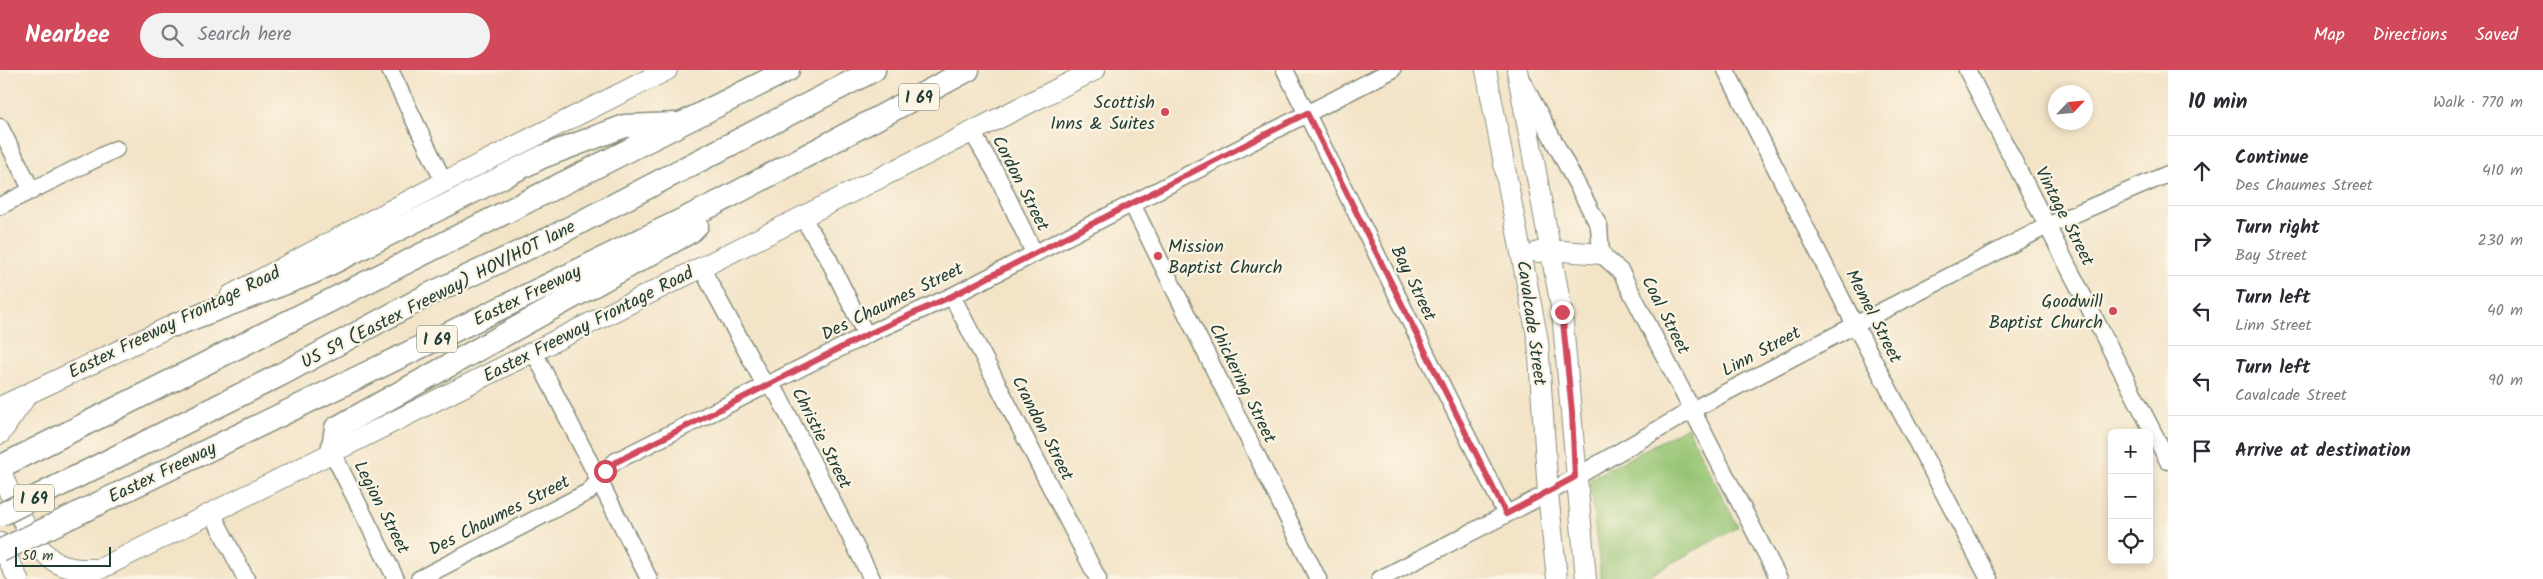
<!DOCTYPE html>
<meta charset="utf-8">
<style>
:root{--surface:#fff;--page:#f2f2f3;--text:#2b2b33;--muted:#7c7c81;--line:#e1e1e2;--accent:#d1495b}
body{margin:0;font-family:Kalam,sans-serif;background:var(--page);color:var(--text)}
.controls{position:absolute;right:15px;bottom:15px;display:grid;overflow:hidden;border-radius:8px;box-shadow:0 2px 8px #0003}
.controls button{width:45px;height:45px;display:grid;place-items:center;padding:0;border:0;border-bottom:1px solid var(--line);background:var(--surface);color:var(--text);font:25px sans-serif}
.compass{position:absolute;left:2048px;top:15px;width:45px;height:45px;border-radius:50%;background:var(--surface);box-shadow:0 2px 8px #0003;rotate:64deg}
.scale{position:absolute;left:15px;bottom:12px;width:96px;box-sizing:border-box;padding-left:5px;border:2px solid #1f3d34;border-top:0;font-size:14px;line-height:18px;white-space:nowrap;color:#1f3d34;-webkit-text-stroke:4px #fcf5e5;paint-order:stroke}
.stop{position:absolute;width:15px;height:15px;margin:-11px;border:4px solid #d1495b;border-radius:50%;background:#fff}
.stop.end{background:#d1495b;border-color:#fff;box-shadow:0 1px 5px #0008}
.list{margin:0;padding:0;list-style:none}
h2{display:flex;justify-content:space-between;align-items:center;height:65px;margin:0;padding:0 20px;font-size:21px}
h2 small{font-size:16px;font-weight:400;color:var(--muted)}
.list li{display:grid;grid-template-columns:32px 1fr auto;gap:15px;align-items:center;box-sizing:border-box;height:70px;padding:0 20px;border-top:1px solid var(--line)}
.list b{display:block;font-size:19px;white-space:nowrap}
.list p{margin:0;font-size:16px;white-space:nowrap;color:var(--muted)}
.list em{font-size:16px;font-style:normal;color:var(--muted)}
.icon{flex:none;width:28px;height:28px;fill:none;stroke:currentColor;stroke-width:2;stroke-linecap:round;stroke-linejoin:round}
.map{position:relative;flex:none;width:2168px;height:509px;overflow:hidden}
header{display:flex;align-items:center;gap:30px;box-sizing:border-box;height:70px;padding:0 25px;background:var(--accent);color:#fff}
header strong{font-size:24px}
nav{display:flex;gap:28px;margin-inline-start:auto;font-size:18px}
.search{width:350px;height:45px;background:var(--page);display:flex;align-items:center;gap:12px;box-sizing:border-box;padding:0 18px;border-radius:28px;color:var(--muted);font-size:19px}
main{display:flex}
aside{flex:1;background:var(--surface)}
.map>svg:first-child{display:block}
.green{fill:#96c573;stroke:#5a8154}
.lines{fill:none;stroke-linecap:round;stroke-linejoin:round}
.minor-casing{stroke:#89907e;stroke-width:19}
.major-casing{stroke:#89907e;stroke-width:22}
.highway-casing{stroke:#89907e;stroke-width:25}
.minor{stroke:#fff;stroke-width:16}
.major{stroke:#fff;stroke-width:20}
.highway{stroke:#fff;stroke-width:22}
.highway-bridge-casing{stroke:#89907e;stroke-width:25;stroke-linecap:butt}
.highway-bridge{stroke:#fff;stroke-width:22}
.route{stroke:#d1495b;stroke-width:6}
.poi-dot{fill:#d1495b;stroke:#fcf5e5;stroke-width:2}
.labels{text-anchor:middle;stroke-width:4.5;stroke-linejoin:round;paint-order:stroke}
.shield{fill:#fcf5e5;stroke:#617469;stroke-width:1}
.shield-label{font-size:16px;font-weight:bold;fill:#1f3d34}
.poi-label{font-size:18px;fill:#1f3d34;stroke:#fcf5e5;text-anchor:end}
.street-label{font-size:18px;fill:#1f3d34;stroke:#fcf5e5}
</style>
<header>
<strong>Nearbee</strong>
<div class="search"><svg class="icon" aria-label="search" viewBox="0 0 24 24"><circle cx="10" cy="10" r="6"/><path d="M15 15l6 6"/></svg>Search here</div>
<nav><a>Map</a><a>Directions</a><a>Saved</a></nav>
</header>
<main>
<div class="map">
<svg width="2168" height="509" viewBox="0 0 2168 509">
<rect width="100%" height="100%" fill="#fcf5e5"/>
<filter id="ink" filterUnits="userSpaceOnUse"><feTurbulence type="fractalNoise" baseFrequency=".02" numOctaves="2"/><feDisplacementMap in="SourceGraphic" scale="10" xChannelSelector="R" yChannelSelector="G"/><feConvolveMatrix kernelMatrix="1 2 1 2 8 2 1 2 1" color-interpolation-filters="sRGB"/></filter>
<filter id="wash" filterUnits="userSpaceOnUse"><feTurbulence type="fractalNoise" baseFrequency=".0096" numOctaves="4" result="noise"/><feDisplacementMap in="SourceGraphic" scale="20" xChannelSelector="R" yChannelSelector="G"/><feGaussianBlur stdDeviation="1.12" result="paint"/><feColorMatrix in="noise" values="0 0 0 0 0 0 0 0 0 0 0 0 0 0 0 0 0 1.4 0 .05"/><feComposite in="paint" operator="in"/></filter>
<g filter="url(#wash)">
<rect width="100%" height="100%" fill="#f3e4c8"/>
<path class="green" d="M1687 357 1738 457 1642 509H1601L1590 409Z"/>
</g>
<g filter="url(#ink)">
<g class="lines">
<defs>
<path id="minor" d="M390 0 444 112
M1285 0 1506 444
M1726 0 1855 255 1989 509
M1967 0 2168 391
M1522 11 1599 156 1601 184 1621 202 1779 509
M0 57 32 121
M972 62 996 103 1034 183
M1132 134 1318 509
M0 136 116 79
M802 147 828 188 866 265
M701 197 761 308 778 325 872 509
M952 226 1098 509
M534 282 649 509
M332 382 396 509
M212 443 246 509
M419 509 588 422C600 412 604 400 616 391L866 265 952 226 1392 0
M1380 509 1548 423 1692 340 1855 255 2047 156 2168 104"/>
<path id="major" d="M1486 0 1538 271 1548 423 1557 509
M1517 0 1562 242 1586 509
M1538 182 1550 180 1601 184
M231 225 444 112 667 0
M0 337 188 248
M0 364 27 325
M0 397C8 423 33 480 57 493 70 500 84 499 98 499
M0 473 18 509
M80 509 1095 0"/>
<path id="highway" d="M175 255 312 203 542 87 625 56 677 54
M332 382 336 358 690 162 697 155
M0 397 788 0
M68 411 280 305 430 224 554 166 874 0
M85 440 719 132 968 0"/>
</defs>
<use href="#minor" class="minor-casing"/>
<use href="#major" class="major-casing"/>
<use href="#highway" class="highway-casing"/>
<use href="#minor" class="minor"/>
<use href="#major" class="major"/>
<use href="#highway" class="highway"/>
<defs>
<path id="highway-bridge" d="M0 445 68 411
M0 481 85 440"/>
</defs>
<use href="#highway-bridge" class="highway-bridge-casing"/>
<use href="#highway-bridge" class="highway-bridge"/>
</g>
</g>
<g class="lines" filter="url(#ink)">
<path class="route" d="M605 401 616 392 866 265 952 226 1307 43 1506 444 1575 407 1572 342 1562 242"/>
</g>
<g class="poi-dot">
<circle cx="1165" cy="42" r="5"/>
<circle cx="1158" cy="186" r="5"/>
<circle cx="2113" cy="241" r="5"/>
</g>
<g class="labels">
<g class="shield">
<rect x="899" y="13.5" width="40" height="27" rx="4"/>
<rect x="417" y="255.5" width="40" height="27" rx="4"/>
<rect x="14" y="414.5" width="40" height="27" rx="4"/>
</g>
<g class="shield-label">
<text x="919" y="33">I 69</text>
<text x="437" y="275">I 69</text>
<text x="34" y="434">I 69</text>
</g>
<g class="poi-label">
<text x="1155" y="38">Scottish<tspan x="1155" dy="21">Inns &amp; Suites</tspan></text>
<text x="1168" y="182" text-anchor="start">Mission<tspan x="1168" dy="21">Baptist Church</tspan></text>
<text x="2103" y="237">Goodwill<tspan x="2103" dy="21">Baptist Church</tspan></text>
</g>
<g class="street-label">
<text transform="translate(1021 113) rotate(63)" y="6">Cordon Street</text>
<text transform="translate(2065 146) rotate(63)" y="6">Vintage Street</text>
<text transform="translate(1414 213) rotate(64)" y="6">Bay Street</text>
<text transform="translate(438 224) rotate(-27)" y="6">US 59 (Eastex Freeway) HOV/HOT lane</text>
<text transform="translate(527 225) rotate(-26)" y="6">Eastex Freeway</text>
<text transform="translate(892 231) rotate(-26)" y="6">Des Chaumes Street</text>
<text transform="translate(1666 245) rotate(63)" y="6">Coal Street</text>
<text transform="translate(1874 246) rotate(63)" y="6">Memel Street</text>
<text transform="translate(174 252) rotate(-26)" y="6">Eastex Freeway Frontage Road</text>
<text transform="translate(1532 253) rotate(82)" y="6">Cavalcade Street</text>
<text transform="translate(588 254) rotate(-27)" y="6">Eastex Freeway Frontage Road</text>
<text transform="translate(1761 281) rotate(-28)" y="6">Linn Street</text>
<text transform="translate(1243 313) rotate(64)" y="6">Chickering Street</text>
<text transform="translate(1043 358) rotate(63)" y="6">Crandon Street</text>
<text transform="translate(822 368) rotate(63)" y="6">Christie Street</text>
<text transform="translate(162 402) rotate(-26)" y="6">Eastex Freeway</text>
<text transform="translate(382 437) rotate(63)" y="6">Legion Street</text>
<text transform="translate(499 445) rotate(-27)" y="6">Des Chaumes Street</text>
</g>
</g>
</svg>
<div class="controls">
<button>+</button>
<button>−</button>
<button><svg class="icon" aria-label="locate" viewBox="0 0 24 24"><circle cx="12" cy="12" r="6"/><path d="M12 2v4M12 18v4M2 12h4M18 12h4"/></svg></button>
</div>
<svg class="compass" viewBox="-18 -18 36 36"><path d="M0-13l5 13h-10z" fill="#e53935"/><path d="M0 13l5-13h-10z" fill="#7c7c81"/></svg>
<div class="scale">50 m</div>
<div class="stop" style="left:605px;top:401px"></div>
<div class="stop end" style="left:1562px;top:242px"></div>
</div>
<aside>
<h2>10 min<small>Walk · 770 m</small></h2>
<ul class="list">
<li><svg class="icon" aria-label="ahead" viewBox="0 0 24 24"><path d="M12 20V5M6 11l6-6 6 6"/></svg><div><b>Continue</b><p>Des Chaumes Street</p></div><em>410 m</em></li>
<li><svg class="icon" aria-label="right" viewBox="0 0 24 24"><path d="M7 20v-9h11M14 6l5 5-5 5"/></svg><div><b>Turn right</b><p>Bay Street</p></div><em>230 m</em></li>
<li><svg class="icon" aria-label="left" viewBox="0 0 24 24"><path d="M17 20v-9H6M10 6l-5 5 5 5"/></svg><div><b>Turn left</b><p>Linn Street</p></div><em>40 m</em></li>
<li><svg class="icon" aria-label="left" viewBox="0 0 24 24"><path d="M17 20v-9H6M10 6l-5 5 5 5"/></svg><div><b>Turn left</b><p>Cavalcade Street</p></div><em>90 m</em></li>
<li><svg class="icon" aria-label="arrive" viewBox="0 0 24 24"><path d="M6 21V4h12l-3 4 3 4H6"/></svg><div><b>Arrive at destination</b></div></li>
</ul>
</aside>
</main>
